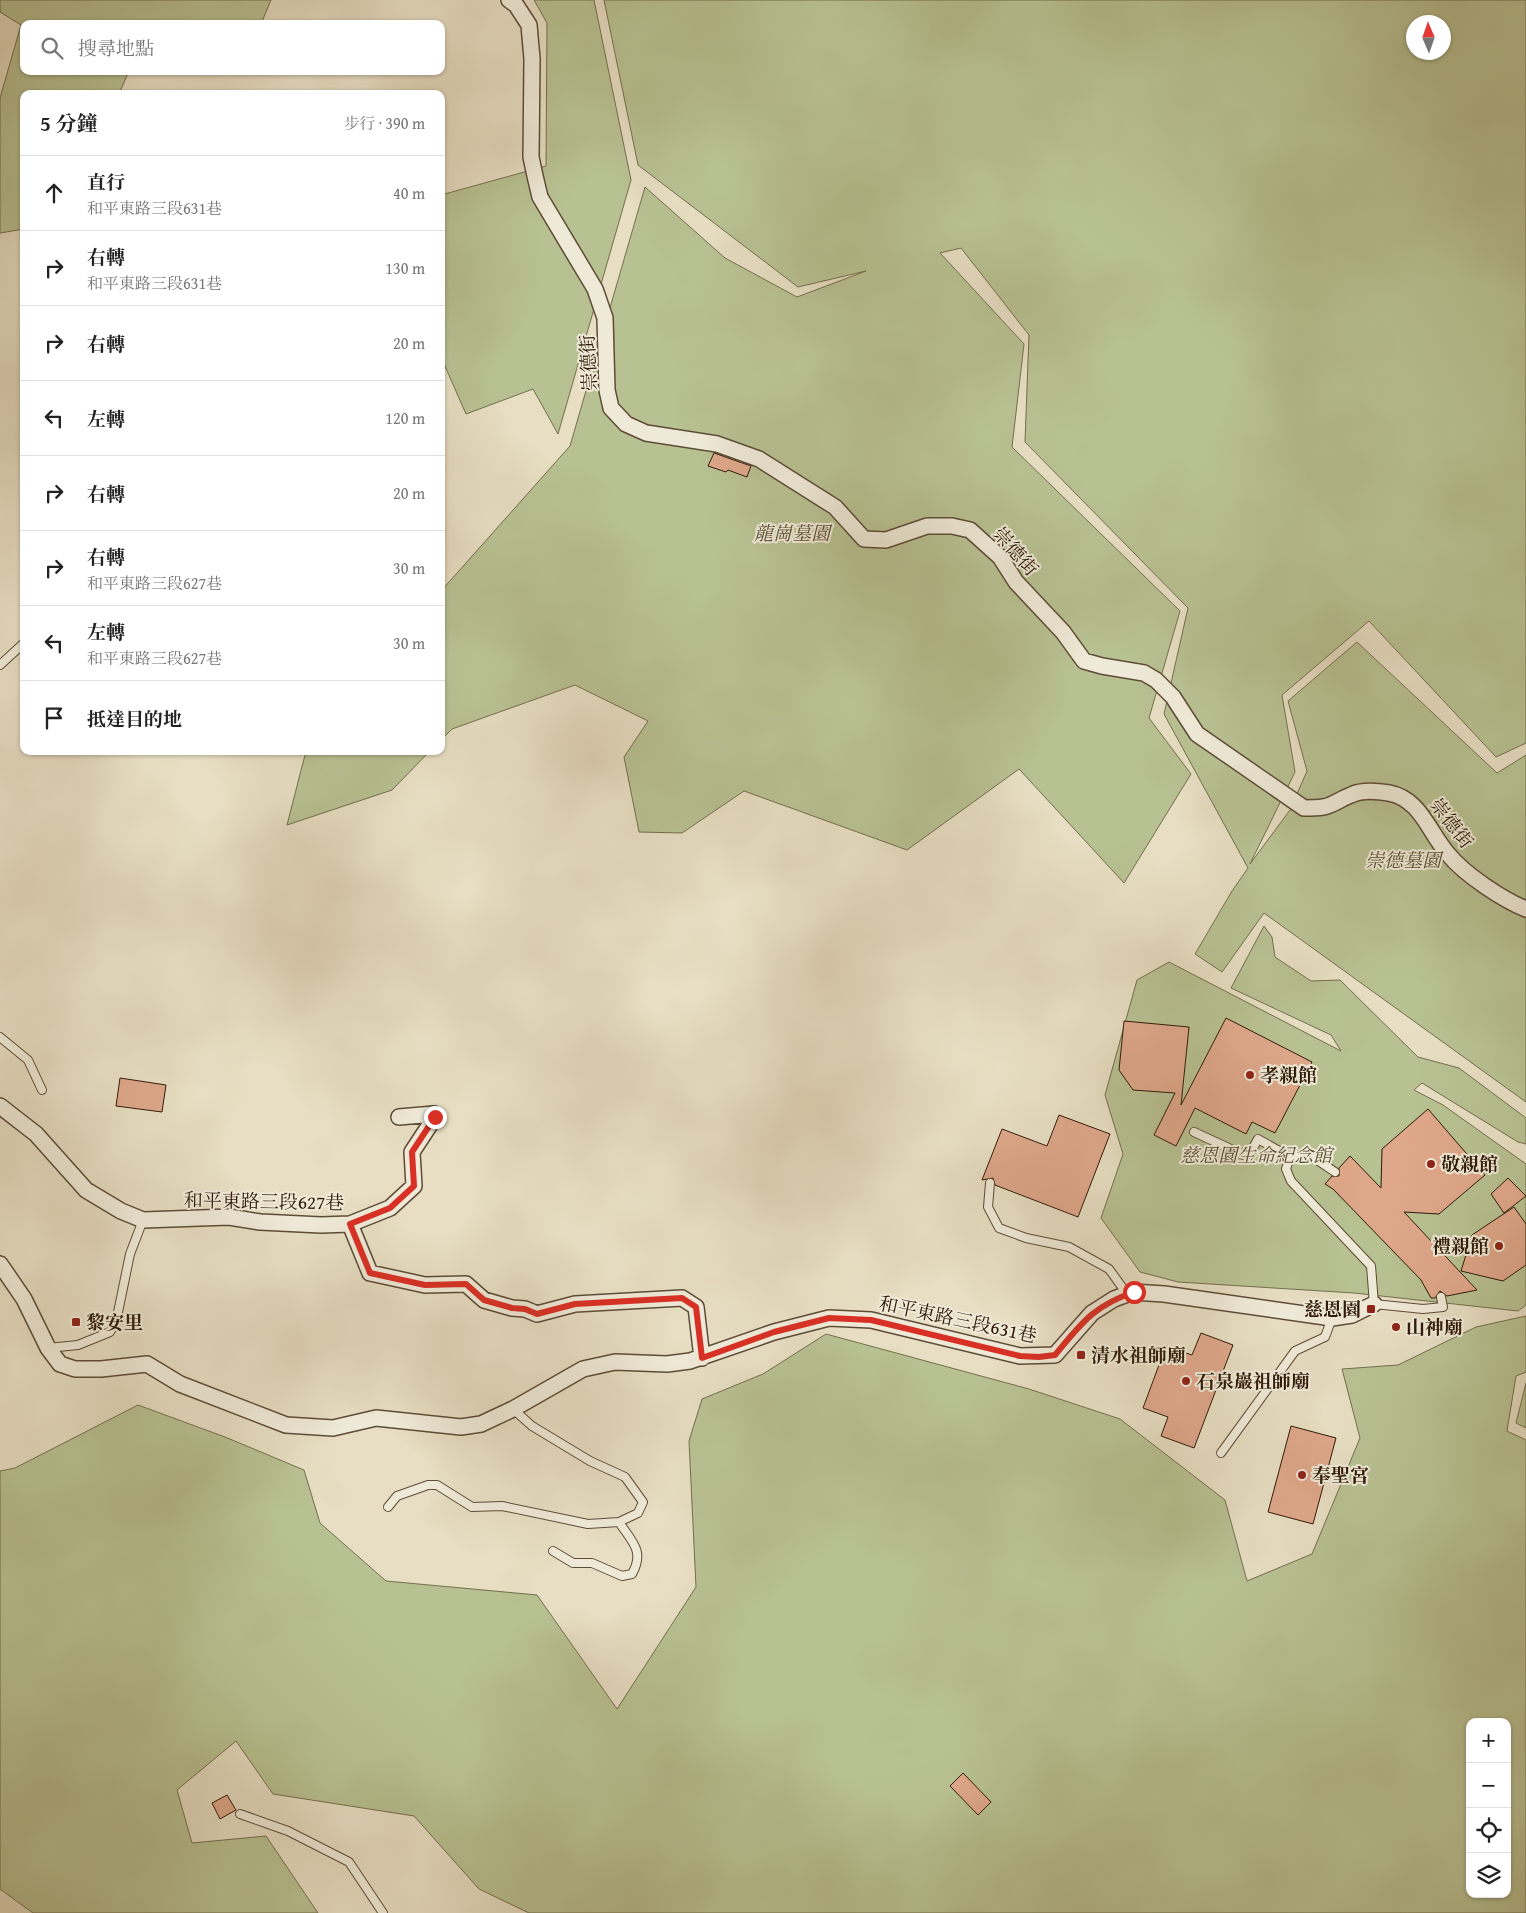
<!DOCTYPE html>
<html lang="zh-TW">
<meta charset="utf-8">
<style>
:root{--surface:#fff;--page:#f6f6f6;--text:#222;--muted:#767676;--line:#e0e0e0}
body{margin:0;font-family:"Gentium Book Plus","Noto Serif TC",serif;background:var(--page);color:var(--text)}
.controls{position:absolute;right:15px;bottom:15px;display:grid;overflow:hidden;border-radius:10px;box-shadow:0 1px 4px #0004}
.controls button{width:45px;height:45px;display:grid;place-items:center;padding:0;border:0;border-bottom:1px solid var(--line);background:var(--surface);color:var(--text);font:25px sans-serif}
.compass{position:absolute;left:1406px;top:15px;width:45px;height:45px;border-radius:50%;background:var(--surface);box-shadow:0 1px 4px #0004;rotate:358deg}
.stop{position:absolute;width:15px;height:15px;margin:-11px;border:4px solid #d93025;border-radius:50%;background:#fff}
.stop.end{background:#d93025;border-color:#fff;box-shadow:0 1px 5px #0008}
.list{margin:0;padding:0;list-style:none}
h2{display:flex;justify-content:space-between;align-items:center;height:65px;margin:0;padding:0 20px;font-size:21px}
h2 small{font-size:16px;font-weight:400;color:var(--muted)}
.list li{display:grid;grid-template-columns:32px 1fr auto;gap:15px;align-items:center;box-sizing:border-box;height:75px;padding:0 20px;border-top:1px solid var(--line)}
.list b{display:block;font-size:19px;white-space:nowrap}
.list p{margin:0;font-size:16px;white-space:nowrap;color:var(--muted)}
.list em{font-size:16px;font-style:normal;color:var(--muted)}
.icon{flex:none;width:28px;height:28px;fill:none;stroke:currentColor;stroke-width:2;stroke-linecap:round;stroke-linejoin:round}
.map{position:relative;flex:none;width:1526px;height:1913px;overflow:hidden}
.search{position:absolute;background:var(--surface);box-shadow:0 1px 4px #0004;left:20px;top:20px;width:425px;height:55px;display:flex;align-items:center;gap:12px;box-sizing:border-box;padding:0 18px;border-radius:10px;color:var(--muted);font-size:19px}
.panel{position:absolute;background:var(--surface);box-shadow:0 1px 4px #0004;left:20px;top:90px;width:425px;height:665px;border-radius:10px}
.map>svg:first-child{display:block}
.green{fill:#b8c192;stroke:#746e4d;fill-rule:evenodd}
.building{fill:#dea78a;stroke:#301b08}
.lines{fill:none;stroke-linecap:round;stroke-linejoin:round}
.service-casing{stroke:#5e4c37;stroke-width:10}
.minor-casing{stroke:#5e4c37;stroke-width:18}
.service{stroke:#efead8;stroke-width:8}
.minor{stroke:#efead8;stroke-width:15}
.route{stroke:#d93025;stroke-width:6}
.poi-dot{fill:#8f2418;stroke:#efead8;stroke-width:2}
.labels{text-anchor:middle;stroke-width:4;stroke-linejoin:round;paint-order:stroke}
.street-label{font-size:19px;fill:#301b08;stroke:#efead8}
.park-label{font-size:19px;font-style:italic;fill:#594d31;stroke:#efead8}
.poi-label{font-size:19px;font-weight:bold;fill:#301b08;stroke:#efead8;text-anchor:start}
</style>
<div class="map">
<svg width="1526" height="1913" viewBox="0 0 1526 1913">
<rect width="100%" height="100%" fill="#e7dec3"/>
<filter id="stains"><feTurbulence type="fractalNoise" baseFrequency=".004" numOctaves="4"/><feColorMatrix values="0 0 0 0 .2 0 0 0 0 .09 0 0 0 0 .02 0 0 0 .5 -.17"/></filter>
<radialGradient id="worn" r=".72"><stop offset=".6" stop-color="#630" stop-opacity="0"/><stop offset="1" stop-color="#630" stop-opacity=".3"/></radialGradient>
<path class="green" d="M0 0H271L261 24H24V71H129L119 94H24V229L0 233V98L21 25 0 12Z
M534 0H594L631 180 558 434 533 389 466 414 441 357V195L546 166 547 23Z
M604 0H1526V743L1496 757 1369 621 1282 695 1295 772 1250 864 1290 810 1307 771 1288 701 1357 642 1497 773 1526 755V1102L1264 913 1222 972 1195 954 1232 891 1248 868 1164 714 1188 608 1025 442 1029 335 961 248 940 253 1024 344 1012 447 1180 611 1149 718 1191 774 1124 883 1019 769 907 850 744 791 682 833 639 832 624 757 648 721 575 685 452 729 441 740V591L570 446 645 187 725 258 797 297 866 271 798 287 638 165ZM1414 22H1444V52H1414Z
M306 751H430L392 790 287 825Z
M1264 926 1272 937 1275 957 1311 981 1340 980 1418 1057 1459 1068 1526 1118V1144L1518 1142 1422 1083 1414 1090 1443 1105 1526 1164V1305L1518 1311 1354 1293 1178 1282 1140 1272 1101 1218 1123 1154 1105 1095 1137 980 1169 962 1341 1051 1331 1035 1231 988Z
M1526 1316V1372L1516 1376 1507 1431 1526 1440V1913H529L479 1889 414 1816 273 1794 236 1741 177 1790 192 1843 266 1836 318 1913H33L0 1889V1471L15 1468 138 1405 225 1437 304 1470 320 1523 386 1581 537 1595 617 1709 696 1587 689 1441 702 1399 763 1374 826 1334 1029 1389 1120 1419 1225 1500 1247 1581 1312 1554 1360 1438 1342 1369 1398 1365 1476 1327ZM1470 1722H1507V1894H1470Z
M1526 1383V1428L1516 1423Z"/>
<path class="building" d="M714 453 751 466 747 477 728 470 726 472 708 466Z
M1226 1018 1312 1062 1275 1133 1252 1122 1246 1134 1195 1108 1176 1146 1154 1135 1175 1093 1133 1090 1119 1070 1124 1021 1189 1027 1181 1105Z
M120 1078 166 1085 162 1112 116 1106Z
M1428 1109 1485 1175 1439 1214 1404 1212 1477 1290 1447 1296 1440 1291 1435 1298H1431L1421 1280 1333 1189 1325 1184 1332 1176H1339V1168L1350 1156 1381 1188 1382 1149Z
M1059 1115 1110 1134 1078 1217 995 1185 993 1178 982 1180 1002 1129 1047 1146Z
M1508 1178 1526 1196 1504 1213 1491 1194Z
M1514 1207 1526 1224V1265L1503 1281 1461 1271 1472 1235Z
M1201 1333 1233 1345 1194 1448 1161 1436 1168 1417 1143 1408 1166 1346 1192 1355Z
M1291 1426 1336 1438 1313 1524 1268 1512Z
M963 1773 991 1802 978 1815 950 1786Z
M227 1795 236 1810 220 1819 212 1803Z"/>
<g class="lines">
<defs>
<path id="service" d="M0 665 24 643
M0 1037 28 1060 42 1090
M1194 1132 1248 1157 1258 1139 1290 1157
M1335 1172C1321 1163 1306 1149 1290 1157L1286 1169 1291 1181 1371 1266 1374 1304 1423 1309 1443 1307 1441 1297
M990 1183 988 1207 999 1228 1026 1238 1069 1247 1109 1269 1127 1294
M48 1348 78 1345 110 1332 116 1322 130 1254 143 1220
M1221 1453 1295 1351 1325 1337 1332 1318
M388 1507 397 1496 428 1485H437L472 1507 502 1506 588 1524 619 1522 638 1513 643 1502 625 1477 590 1461 532 1426 513 1409
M553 1551 573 1563H592L622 1576 632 1574C645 1551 632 1542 619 1522
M240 1814 288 1831 349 1862 383 1913"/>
<path id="minor" d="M509 0 516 5 529 25 532 59 531 157 535 176 540 197 595 289 605 318 607 390 611 408 626 424 646 433 717 444 759 459 835 507 864 539 886 540 927 526H952L970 530 1000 557 1016 582 1063 632 1084 661 1102 666 1144 673 1156 680 1173 697 1197 734 1304 808C1310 808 1317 808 1323 807 1332 806 1342 798 1351 795 1361 790 1377 791 1389 793 1421 799 1429 833 1448 854 1464 874 1503 900 1526 909
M0 1106 36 1134 86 1190 121 1211 143 1220 229 1217 260 1222 321 1225 350 1224 390 1208 414 1186 412 1152 435 1117 434 1114 399 1117
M350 1224 370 1273 425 1285 466 1284 484 1300 512 1308 525 1309 537 1314 575 1304 682 1298 696 1307 702 1358
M0 1264 24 1299 48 1348 60 1364 75 1369H101L147 1364 180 1384 286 1425 333 1428 376 1418 461 1427 481 1424 513 1409 583 1369 615 1362 667 1364 690 1361 774 1332 829 1318 871 1320 1020 1356 1055 1355 1092 1313 1114 1299 1133 1292 1164 1294 1332 1318 1352 1315 1374 1304"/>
</defs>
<use href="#service" class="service-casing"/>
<use href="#minor" class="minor-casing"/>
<use href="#service" class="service"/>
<use href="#minor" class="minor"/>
</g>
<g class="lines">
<path class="route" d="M435 1117 412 1152 414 1186 390 1208 350 1224 370 1273 425 1285 466 1284 484 1300 512 1308 525 1309 537 1314 575 1304 682 1298 696 1307 702 1358 774 1332 829 1318 871 1320 1020 1356 1039 1357 1055 1355C1081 1324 1093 1306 1134 1292"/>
</g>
<g class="poi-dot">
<circle cx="1250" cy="1075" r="5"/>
<circle cx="1431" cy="1164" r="5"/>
<circle cx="1499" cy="1246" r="5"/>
<rect x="1366" y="1304" width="10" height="10" rx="2.5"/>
<rect x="71" y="1317" width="10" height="10" rx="2.5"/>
<circle cx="1396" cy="1327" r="5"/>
<rect x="1076" y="1350" width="10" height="10" rx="2.5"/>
<circle cx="1186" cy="1381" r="5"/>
<circle cx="1302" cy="1475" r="5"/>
</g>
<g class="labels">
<g class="street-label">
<text transform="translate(588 363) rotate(-93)" y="7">崇德街</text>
<text transform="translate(1016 551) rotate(49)" y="7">崇德街</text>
<text transform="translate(1452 823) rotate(52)" y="7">崇德街</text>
<text transform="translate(264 1201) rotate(1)" y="7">和平東路三段627巷</text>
<text transform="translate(958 1319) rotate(12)" y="7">和平東路三段631巷</text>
</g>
<g class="park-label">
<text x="792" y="540">龍崗墓園</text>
<text x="1403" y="867">崇德墓園</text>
<text x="1256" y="1162">慈恩園生命紀念館</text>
</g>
<g class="poi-label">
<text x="1260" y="1082">孝親館</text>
<text x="1441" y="1171">敬親館</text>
<text x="1489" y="1253" text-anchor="end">禮親館</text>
<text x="1361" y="1316" text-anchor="end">慈恩園</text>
<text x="86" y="1329">黎安里</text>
<text x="1406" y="1334">山神廟</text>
<text x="1091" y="1362">清水祖師廟</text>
<text x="1196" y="1388">石泉巖祖師廟</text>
<text x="1312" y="1482">奉聖宮</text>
</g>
</g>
<rect width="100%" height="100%" filter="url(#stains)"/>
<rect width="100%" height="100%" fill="url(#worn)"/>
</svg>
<div class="controls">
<button>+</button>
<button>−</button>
<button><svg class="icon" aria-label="locate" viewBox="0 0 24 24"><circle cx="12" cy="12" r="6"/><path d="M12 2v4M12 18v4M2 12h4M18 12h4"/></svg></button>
<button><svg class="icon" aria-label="layers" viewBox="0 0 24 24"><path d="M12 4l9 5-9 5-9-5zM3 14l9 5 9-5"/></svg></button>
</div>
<svg class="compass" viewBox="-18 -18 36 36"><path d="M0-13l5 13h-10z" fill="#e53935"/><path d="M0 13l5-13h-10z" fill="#767676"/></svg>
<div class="stop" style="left:1134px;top:1292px"></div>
<div class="stop end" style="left:435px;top:1117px"></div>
<div class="search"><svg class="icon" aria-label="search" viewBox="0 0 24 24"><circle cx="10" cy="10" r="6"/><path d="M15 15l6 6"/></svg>搜尋地點</div>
<section class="panel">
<h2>5 分鐘<small>步行 · 390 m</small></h2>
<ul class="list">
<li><svg class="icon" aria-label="ahead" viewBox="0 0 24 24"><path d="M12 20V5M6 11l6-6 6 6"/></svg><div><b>直行</b><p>和平東路三段631巷</p></div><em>40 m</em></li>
<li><svg class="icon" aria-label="right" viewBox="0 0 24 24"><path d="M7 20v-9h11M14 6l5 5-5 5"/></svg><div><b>右轉</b><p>和平東路三段631巷</p></div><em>130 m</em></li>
<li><svg class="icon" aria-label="right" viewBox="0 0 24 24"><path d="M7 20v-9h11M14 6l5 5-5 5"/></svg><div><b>右轉</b></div><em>20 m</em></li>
<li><svg class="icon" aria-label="left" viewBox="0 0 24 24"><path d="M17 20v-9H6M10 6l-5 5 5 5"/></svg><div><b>左轉</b></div><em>120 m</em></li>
<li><svg class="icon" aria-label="right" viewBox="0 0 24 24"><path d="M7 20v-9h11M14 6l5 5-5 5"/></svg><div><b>右轉</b></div><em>20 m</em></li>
<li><svg class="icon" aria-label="right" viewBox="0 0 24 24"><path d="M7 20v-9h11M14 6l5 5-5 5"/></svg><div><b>右轉</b><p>和平東路三段627巷</p></div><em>30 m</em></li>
<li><svg class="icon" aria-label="left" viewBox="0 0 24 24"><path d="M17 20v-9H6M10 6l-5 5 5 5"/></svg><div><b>左轉</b><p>和平東路三段627巷</p></div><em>30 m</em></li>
<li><svg class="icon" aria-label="arrive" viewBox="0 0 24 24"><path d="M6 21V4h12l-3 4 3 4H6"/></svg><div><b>抵達目的地</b></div></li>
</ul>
</section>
</div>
